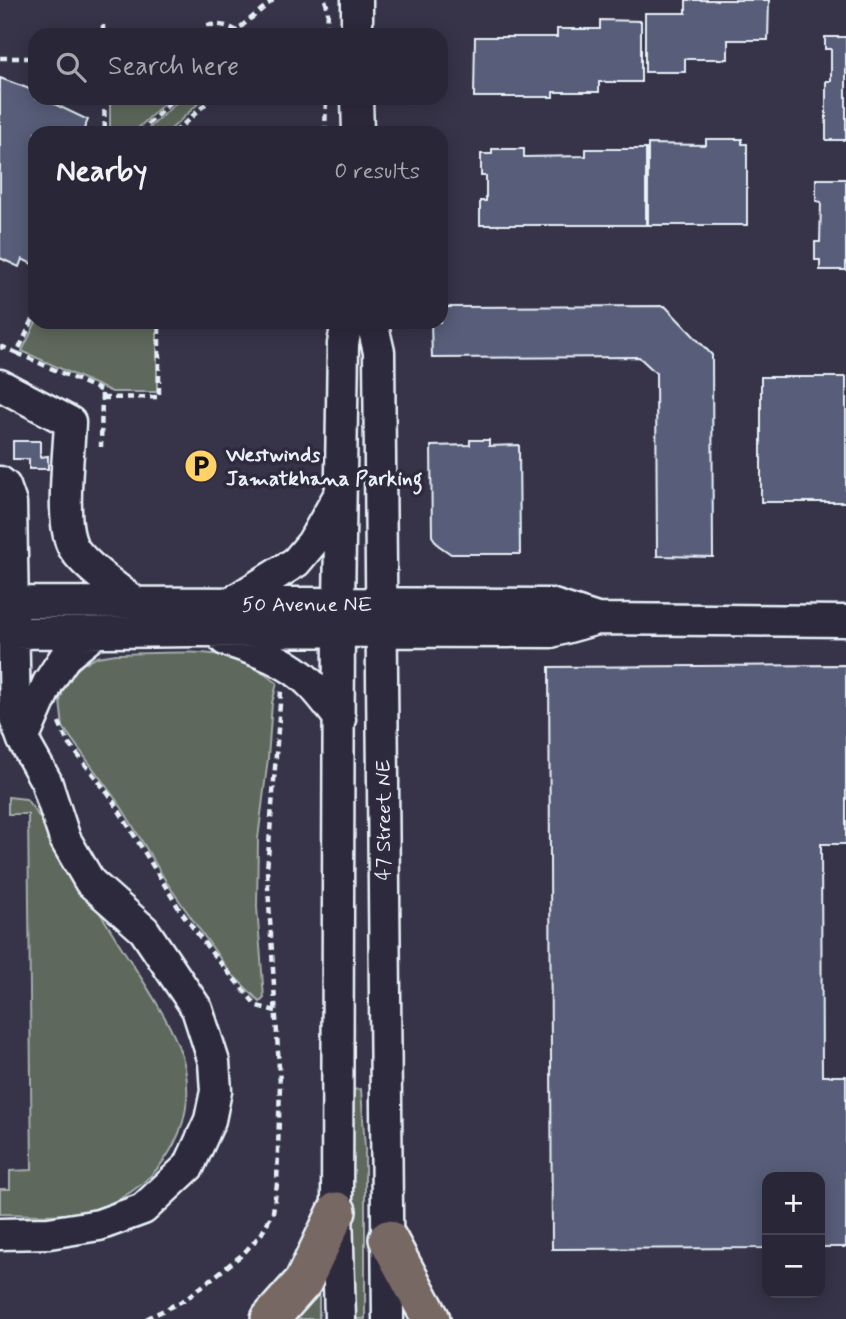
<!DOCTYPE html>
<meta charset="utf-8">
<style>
:root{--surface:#292737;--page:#353342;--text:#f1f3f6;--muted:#a5a5ad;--line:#454452}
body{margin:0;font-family:Mynerve,sans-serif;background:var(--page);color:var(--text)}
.controls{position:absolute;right:21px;bottom:21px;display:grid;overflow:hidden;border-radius:14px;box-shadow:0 4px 18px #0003}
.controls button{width:63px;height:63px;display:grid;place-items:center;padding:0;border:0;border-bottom:2px solid var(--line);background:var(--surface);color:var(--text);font:35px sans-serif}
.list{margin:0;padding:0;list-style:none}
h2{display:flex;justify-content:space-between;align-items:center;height:91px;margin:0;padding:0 28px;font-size:30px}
h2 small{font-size:23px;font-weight:400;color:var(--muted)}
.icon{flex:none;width:38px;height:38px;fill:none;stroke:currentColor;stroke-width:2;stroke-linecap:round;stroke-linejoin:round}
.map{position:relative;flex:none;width:846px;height:1319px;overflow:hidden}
.search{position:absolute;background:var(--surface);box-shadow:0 4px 18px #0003;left:28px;top:28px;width:420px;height:77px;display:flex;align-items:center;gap:18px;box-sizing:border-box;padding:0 24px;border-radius:21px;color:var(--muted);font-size:26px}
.panel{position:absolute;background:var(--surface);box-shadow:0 4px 18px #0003;left:28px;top:126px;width:420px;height:203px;border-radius:21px}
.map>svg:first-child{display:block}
.green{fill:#5e685c;stroke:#a3acaa;stroke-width:2}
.building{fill:#585d79;stroke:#e8f1f8;stroke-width:2}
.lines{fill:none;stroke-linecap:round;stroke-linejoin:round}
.minor-casing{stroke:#e8f1f8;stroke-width:35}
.major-casing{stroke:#e8f1f8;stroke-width:42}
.path{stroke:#e8f1f8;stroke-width:4.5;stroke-dasharray:7 5;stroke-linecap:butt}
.minor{stroke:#2f2a3d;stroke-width:30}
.major{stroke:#776864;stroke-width:37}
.labels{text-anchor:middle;stroke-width:7;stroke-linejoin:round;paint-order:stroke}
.poi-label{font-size:21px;font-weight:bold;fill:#e8f1f8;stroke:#2f2a3d;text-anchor:start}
.street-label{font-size:21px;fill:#e8f1f8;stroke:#2f2a3d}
</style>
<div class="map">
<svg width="846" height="1319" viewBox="0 0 846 1319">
<rect width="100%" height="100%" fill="#373449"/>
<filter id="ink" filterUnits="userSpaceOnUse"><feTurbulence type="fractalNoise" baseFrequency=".0143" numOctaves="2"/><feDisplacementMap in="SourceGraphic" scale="14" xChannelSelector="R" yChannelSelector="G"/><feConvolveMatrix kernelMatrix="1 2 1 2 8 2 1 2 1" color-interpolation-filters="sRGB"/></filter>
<g filter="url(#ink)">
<path class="green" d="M110 98H170L133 133H110Z
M181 98H204L167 133H144Z
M36 322H157V392H112L22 351Z
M116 654C149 654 204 648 235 659 251 664 264 673 277 683L272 703 268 758 258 839 257 907 264 998 260 1002 229 971 195 923 167 883 122 808 63 727 60 701 66 680 83 664 97 657Z
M8 797 26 799 36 812C65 857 93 902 122 948 141 978 164 1011 178 1045 207 1115 165 1187 95 1209 66 1218 31 1214 0 1214V1189H10V1171L32 1170 28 814H8Z
M361 1089 365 1148V1319H350V1090Z
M309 1295 319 1296V1319H292Z"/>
<path class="building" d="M686 0H769L768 40H728V59H685V72H645V13H686Z
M600 20 641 21V82H599V92H553V97H474L475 37H557V29H600Z
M825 37H846V140H826V81H831V49H825Z
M0 78 35 91V98H42L88 120 82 133 71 131 70 133H35V234L32 239 35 241V257L32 264 22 259 19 267 0 258Z
M706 139H742V144H747V225H648V144L706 145Z
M492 149H524V157L586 156V149H646V225H480V201H486V176H481V154H492Z
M816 179H846V270H820V260H815V242H820L821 202 816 201Z
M665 306 712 355 713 557 657 556 656 373 639 357 432 358 431 322H441V307Z
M761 377H846V502H761Z
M470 440H489V446L519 445 520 554H451L438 545 432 536 431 446 470 445Z
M13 441H40V457L48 456V469H29V459H13Z
M846 665V844H821L822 1076H846V1247H820V1177H767V1248L552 1249 549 667Z"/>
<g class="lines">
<defs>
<path id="minor" d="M357 0V35
M357 98 358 133
M372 322 379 352 388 1319
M0 385 70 422C69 453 60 519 72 545 80 563 120 590 136 603
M0 482 5 486 11 503 15 718 23 740 46 781 65 839 90 882 144 930 197 1009 214 1062 216 1091 210 1120 189 1166 143 1209 99 1225 49 1233 0 1234
M14 602 550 604 597 619
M232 602 296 562 312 543 338 497
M14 633 198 631 551 632 597 619 846 621
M225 640C256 650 289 661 312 685 322 695 331 708 340 719
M23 740 48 683 65 657 95 633
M340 1319 337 1211 339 604 343 344 347 322"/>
<path id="major" d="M388 1239 431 1319
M270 1319 303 1282 337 1211"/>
</defs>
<use href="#minor" class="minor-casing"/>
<use href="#major" class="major-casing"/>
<path class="path" d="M325 0 328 9 327 35
M103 25V35
M207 25C220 24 232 25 241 35
M231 35 273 0
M0 58H35
M104 98 105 133
M139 133 175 98
M174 133 212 98
M325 133 326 98
M0 348 3 347 17 353 35 315
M17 353 102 391 101 447
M102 398 159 397V322
M59 722 67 741 110 796 180 910 212 953 257 1006 276 1011
M146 1319 186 1299 243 1254 262 1233 273 1212 277 1184 280 1084 267 870 281 691"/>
<use href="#minor" class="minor"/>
<use href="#major" class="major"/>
</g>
</g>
<defs>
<symbol id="parking-disc" viewBox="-11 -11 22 22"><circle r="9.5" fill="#ffd166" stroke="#2f2a3d"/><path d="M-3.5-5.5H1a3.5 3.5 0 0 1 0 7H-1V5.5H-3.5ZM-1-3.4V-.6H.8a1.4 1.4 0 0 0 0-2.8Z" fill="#111"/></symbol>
</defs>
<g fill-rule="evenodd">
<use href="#parking-disc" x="182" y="447" width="38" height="38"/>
</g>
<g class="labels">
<g class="poi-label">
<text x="226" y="461">Westwinds<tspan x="226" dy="24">Jamatkhana Parking</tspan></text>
</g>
<g class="street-label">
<text x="307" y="611">50 Avenue NE</text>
<text transform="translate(383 820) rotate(-90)" y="7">47 Street NE</text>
</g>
</g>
</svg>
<div class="controls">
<button>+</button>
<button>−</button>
</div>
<div class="search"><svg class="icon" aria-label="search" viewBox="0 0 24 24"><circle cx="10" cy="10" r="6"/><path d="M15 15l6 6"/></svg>Search here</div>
<section class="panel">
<h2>Nearby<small>0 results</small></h2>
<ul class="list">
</ul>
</section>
</div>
